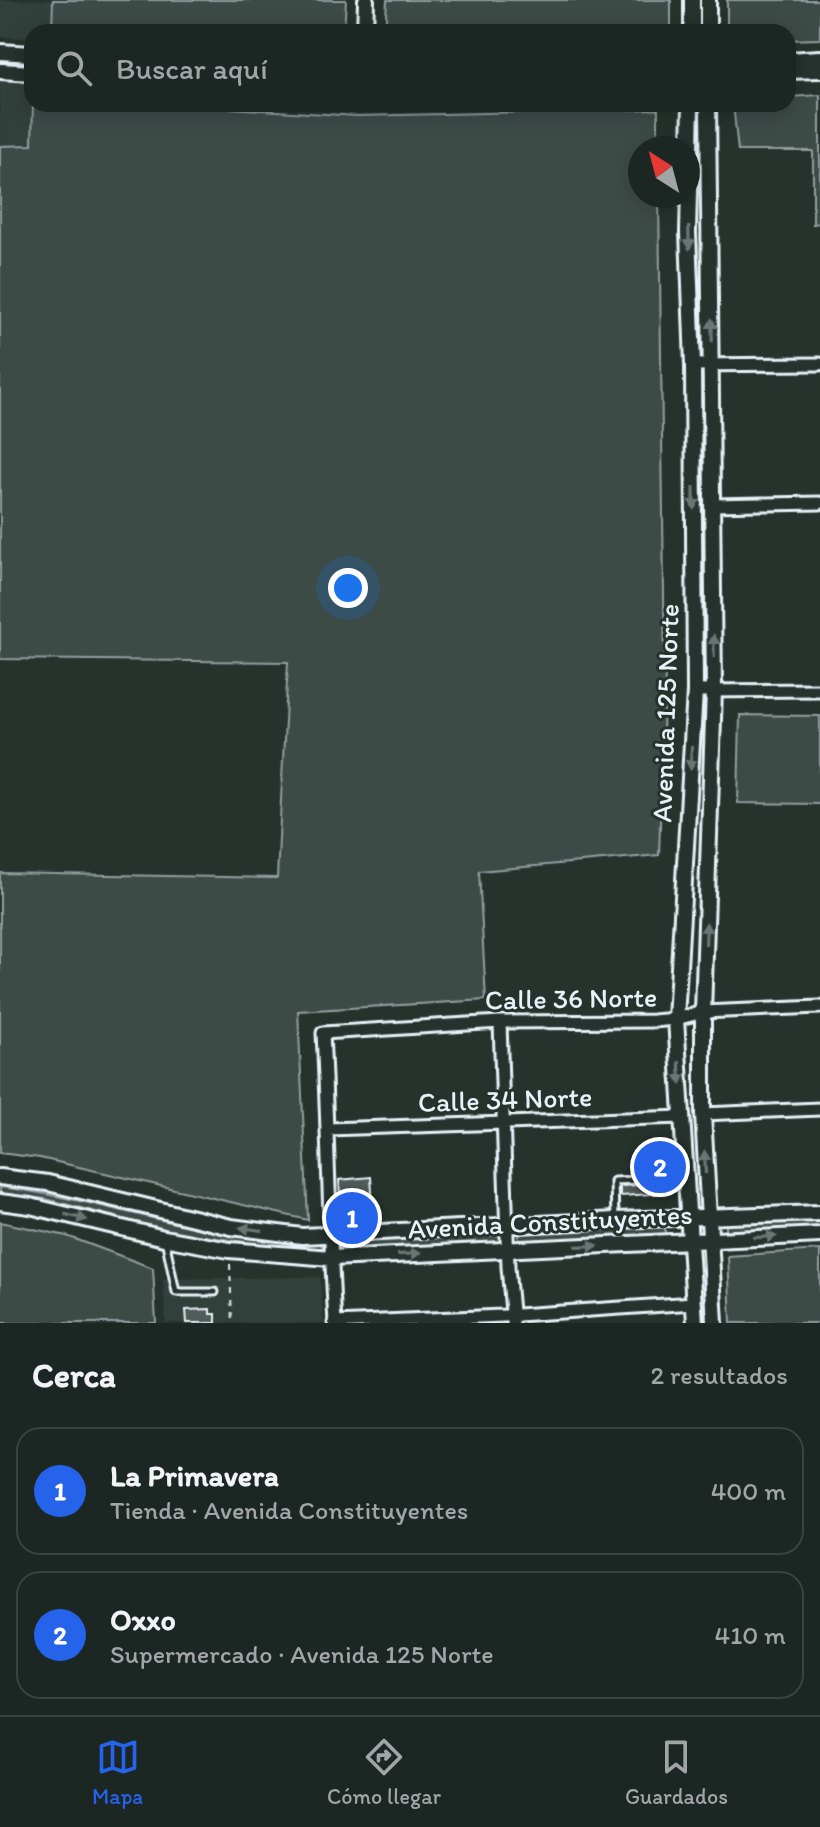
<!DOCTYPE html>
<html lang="es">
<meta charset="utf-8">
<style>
:root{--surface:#1c2622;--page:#252e2a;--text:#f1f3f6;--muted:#a0a5a5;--line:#3a4340;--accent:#2563eb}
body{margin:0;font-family:Itim,sans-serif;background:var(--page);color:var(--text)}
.compass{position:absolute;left:628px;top:136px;width:72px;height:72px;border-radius:50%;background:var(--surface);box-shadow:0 4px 20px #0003;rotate:324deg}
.you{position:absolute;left:348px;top:588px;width:28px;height:28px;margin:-20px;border:6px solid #fff;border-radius:50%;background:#1a73e8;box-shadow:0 0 0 12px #1a73e833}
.badge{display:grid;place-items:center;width:52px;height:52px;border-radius:50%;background:var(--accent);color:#fff;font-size:26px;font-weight:700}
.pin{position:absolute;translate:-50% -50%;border:4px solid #fff;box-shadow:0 2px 8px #0006}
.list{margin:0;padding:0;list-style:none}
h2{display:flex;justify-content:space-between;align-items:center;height:104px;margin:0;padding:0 32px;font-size:34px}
h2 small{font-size:26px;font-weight:400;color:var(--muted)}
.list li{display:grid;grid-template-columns:52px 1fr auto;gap:24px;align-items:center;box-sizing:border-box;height:128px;margin:0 16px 16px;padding:0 16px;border:2px solid var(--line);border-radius:24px}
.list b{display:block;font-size:30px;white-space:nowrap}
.list p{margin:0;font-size:26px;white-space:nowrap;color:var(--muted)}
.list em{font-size:26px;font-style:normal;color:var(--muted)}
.icon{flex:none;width:44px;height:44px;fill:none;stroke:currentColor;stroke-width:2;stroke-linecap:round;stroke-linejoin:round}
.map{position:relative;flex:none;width:820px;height:1323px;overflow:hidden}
.search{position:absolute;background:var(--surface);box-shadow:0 4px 20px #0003;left:24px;right:24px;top:24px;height:88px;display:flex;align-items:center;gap:20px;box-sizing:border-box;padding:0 28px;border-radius:24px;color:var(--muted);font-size:30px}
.sheet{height:392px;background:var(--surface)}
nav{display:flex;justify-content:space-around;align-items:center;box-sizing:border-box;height:112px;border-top:2px solid var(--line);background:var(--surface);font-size:22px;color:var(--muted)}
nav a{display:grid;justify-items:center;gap:4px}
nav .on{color:var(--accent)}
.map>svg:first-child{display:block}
.built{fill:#333f3a}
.green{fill:#3e4b47;stroke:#939ea0;stroke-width:2}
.building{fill:#505c59;stroke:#e8f1f8;stroke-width:2}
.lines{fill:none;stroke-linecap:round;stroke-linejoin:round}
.lane-casing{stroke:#e8f1f8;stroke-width:11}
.street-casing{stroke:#e8f1f8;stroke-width:17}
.secondary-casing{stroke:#e8f1f8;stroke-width:20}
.path{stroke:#e8f1f8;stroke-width:2;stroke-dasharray:6 6;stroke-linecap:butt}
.lane{stroke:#26332d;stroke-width:5}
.street{stroke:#26332d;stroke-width:11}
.secondary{stroke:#26332d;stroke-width:14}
.oneway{fill:#6a7674}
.labels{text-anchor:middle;stroke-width:6;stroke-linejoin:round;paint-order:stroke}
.street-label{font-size:28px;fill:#e8f1f8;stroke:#26332d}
</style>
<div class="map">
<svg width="820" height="1323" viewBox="0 0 820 1323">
<rect width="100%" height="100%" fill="#26332d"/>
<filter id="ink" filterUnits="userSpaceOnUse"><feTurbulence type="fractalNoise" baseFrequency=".0125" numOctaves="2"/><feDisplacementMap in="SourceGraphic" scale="16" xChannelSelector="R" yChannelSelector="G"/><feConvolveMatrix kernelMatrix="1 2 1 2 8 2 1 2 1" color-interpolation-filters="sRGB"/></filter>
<g filter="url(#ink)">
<path class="built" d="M0 0H53L52 32H32V38L0 37Z
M0 81 32 83V145L0 146Z
M320 1277 324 1323H166L163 1279Z"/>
<path class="green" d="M53 0H346L344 32 52 31Z
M387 0H671V32H385Z
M727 0H820V39L788 40V32H727Z
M820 95V223L813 224V151H738L733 104H788V97Z
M33 104H167L357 116 658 109V148H640V196H659L665 673 659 855 479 871 486 1000 298 1011 308 1220 40 1158 0 1153V873L277 878 288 662 0 659V146L32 145Z
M740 715 820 716V804L738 803Z
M0 1187C108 1200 211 1242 320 1244L323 1247 322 1250H303L174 1232 46 1199 0 1194Z
M820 1220V1227L726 1232V1224Z
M0 1222 67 1236 153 1268 156 1323H0Z
M665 1227V1234L521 1242 518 1237 522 1233Z
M499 1234 503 1238 501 1242 344 1250 339 1248V1244L343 1241Z
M820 1250V1323H731L728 1256Z"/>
<path class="building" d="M371 1177 374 1222 342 1224 339 1180Z
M669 1184 670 1193 620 1196V1186Z
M210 1309V1314H216V1323H187L186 1310Z"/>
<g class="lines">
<defs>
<path id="lane" d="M615 1219 614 1181 686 1178
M165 1239 176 1292H215"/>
<path id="street" d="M693 365 820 364
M712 505 820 503
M695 691 820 690
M500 1022 508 1267 513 1323
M703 1114 820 1109
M328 1129 683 1117
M334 1323 503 1316 694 1303
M335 1323C329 1226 328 1130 323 1033L500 1022 653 1021 676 1019 703 1012 820 1007"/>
<path id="secondary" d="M365 32 366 0
M692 32V0
M708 32V0
M0 52 32 54
M788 60 820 58
M0 71 32 73
M788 71 820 70
M691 104 688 232 693 365 695 691 676 1019 695 1323
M708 104 714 690 703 1012V1114L715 1323
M0 1177 48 1183 231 1227 302 1236 615 1220 820 1213
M0 1202 30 1206 164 1238 229 1250 331 1258 820 1235"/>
</defs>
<use href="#lane" class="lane-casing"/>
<use href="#street" class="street-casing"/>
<use href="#secondary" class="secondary-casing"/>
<path class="path" d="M230 1264 232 1323"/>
<use href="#lane" class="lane"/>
<use href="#street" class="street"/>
<use href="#secondary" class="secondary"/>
</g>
<defs><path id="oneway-solid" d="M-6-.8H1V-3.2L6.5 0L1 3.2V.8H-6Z" transform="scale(2)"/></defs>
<g class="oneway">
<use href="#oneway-solid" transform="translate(689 238) rotate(88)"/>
<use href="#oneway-solid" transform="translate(712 330) rotate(-91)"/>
<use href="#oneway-solid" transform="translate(694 498) rotate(90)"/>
<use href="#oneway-solid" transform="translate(714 646) rotate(-91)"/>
<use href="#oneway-solid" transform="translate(691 758) rotate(93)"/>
<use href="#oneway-solid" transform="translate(706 934) rotate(-88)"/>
<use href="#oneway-solid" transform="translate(680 1073) rotate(86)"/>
<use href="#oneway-solid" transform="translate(705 1162) rotate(-93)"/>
<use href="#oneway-solid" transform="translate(76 1217) rotate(14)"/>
<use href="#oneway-solid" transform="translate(251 1229) rotate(-172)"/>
<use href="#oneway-solid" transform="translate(765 1237) rotate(-3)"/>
<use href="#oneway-solid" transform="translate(587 1246) rotate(-2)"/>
<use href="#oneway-solid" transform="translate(409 1254) rotate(-3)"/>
</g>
</g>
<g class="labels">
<g class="street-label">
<text transform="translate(665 713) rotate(-88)" y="10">Avenida 125 Norte</text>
<text transform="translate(571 998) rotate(-1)" y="10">Calle 36 Norte</text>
<text transform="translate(505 1099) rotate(-2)" y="10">Calle 34 Norte</text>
<text transform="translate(550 1221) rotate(-3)" y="10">Avenida Constituyentes</text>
</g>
</g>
</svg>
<svg class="compass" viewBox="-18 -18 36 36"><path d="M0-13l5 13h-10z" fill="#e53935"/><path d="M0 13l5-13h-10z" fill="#a0a5a5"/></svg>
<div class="you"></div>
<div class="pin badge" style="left:352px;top:1218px">1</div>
<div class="pin badge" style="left:660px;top:1167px">2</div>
<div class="search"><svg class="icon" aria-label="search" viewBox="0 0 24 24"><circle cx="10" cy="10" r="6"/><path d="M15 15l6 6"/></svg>Buscar aquí</div>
</div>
<section class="sheet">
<h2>Cerca<small>2 resultados</small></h2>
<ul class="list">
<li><span class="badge">1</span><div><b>La Primavera</b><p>Tienda · Avenida Constituyentes</p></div><em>400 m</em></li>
<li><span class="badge">2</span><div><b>Oxxo</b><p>Supermercado · Avenida 125 Norte</p></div><em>410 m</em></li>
</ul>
</section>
<nav>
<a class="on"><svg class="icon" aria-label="map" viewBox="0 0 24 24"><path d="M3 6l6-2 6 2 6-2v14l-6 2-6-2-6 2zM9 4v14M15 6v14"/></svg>Mapa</a>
<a><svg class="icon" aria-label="directions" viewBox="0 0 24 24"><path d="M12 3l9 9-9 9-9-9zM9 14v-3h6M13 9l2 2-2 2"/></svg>Cómo llegar</a>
<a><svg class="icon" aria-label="saved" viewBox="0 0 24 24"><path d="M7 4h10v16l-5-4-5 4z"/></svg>Guardados</a>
</nav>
